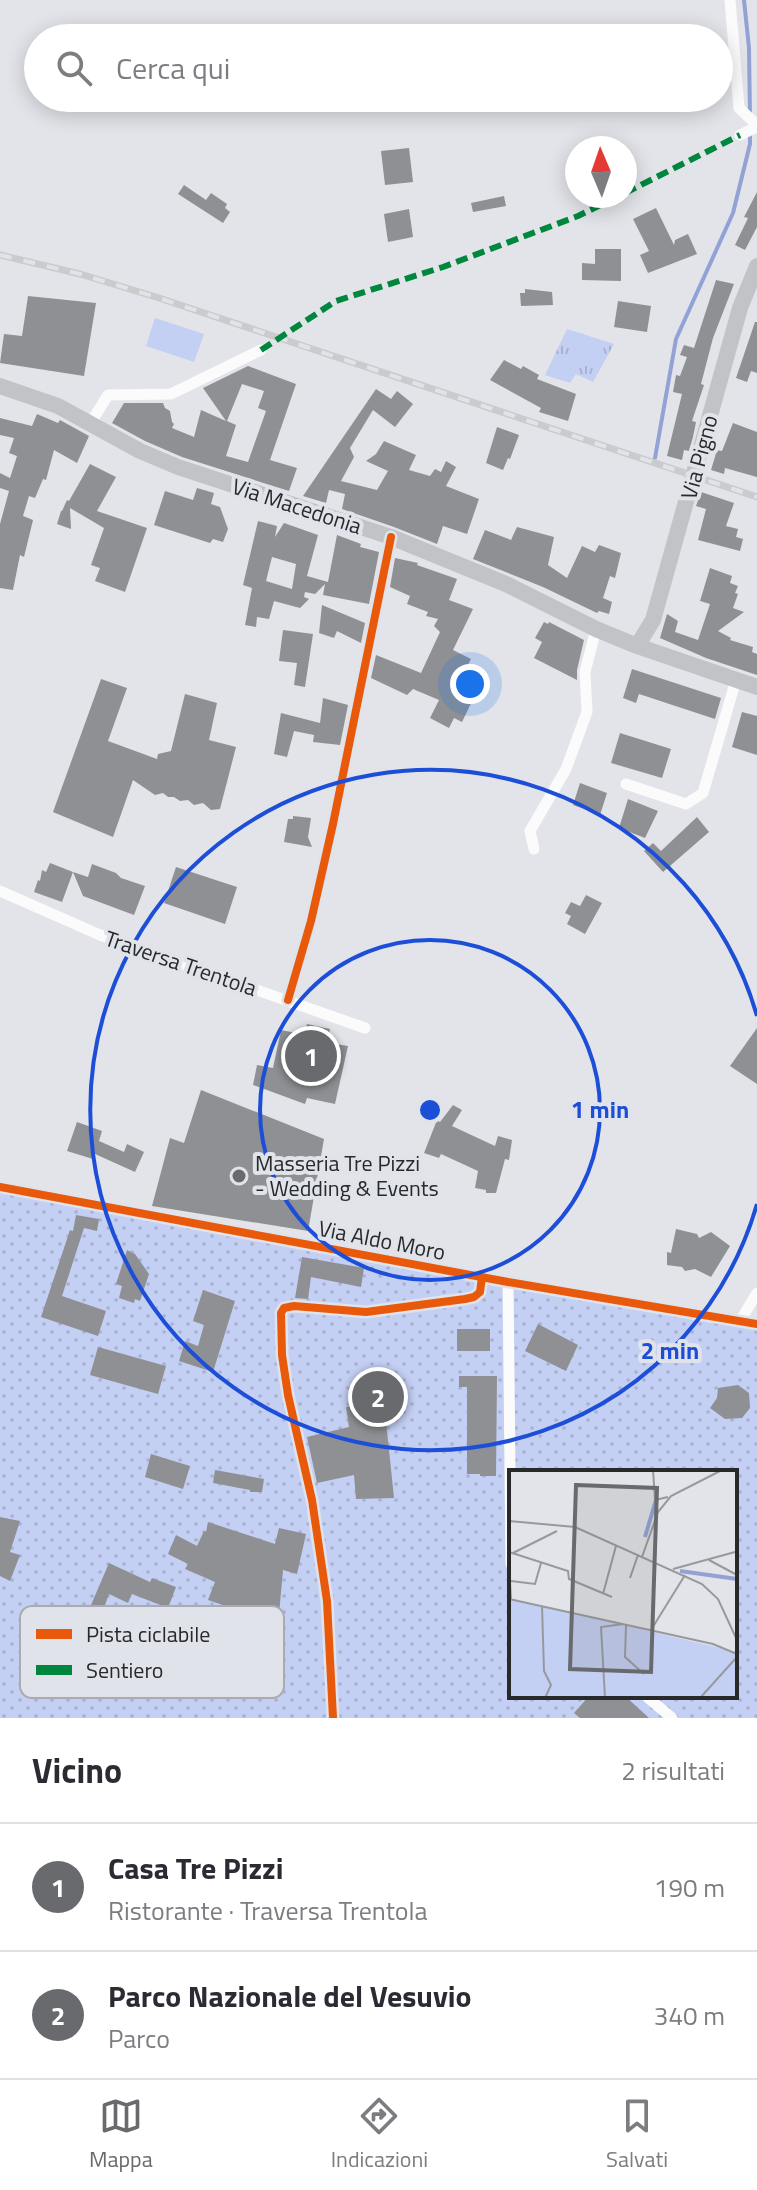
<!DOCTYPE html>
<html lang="it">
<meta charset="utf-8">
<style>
:root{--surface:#fff;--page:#f7f7f7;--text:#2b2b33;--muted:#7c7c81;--line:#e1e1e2;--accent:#696a6e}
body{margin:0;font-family:"Titillium Web",sans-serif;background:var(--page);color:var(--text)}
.compass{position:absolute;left:565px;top:136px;width:72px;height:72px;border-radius:50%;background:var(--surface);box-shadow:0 4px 20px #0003;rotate:358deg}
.you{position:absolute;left:470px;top:684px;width:28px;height:28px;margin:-20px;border:6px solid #fff;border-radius:50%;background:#1a73e8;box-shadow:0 0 0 12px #1a73e833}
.badge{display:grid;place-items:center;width:52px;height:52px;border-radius:50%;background:var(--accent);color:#fff;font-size:26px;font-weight:700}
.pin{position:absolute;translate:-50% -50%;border:4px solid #fff;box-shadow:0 2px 8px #0006}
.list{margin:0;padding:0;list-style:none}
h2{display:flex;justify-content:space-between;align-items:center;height:104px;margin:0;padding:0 32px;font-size:34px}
h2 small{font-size:26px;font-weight:400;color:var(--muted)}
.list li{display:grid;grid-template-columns:52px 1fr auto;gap:24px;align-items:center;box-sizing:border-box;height:128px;padding:0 32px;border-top:2px solid var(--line)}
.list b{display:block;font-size:30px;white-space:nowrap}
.list p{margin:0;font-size:26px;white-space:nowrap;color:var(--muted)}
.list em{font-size:26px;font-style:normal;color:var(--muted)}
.icon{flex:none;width:44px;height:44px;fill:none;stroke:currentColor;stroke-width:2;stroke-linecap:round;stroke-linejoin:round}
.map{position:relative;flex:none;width:757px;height:1718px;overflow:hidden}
.search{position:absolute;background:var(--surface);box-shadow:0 4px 20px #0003;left:24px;right:24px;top:24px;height:88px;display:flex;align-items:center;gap:20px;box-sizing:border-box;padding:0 28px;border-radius:44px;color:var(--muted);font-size:30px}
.sheet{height:360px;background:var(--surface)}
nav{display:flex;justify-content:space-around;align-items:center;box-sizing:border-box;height:112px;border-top:2px solid var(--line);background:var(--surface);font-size:22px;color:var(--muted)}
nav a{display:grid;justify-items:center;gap:4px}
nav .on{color:var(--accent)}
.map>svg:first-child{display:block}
.grass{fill:url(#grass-tufts)}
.park{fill:url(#park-dots);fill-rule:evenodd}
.garden{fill:#c3cff3}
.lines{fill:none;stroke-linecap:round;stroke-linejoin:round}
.stream{stroke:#92a2d4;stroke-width:4}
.building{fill:#8f9093;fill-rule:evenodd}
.street{stroke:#fbfbfc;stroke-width:11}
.secondary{stroke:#c2c3c6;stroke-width:16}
.rail-casing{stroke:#cbcbcd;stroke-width:7}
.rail{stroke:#e1e3eb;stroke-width:4;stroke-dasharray:12;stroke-linecap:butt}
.quiet{stroke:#00873e;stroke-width:6;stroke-dasharray:12 6;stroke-linecap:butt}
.cycleway-casing{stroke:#e1e3eb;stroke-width:13}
.cycleway{stroke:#e8590c;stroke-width:8}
.ring{fill:none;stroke:#1d4ed8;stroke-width:4}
.poi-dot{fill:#696a6e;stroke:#e1e3eb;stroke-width:3}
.labels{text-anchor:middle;stroke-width:8;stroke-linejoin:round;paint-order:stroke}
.street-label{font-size:22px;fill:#28292b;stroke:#e1e3eb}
.poi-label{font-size:22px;fill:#28292b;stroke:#e1e3eb;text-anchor:start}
.inset-river{fill:none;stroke:#92a2d4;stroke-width:4}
.inset-road{fill:none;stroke:#98999d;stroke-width:2}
.view{fill:#696a6e;fill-opacity:0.15;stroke:#696a6e;stroke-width:4}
.inset-edge{fill:none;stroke:#28292b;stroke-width:4}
.key{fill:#e1e3eb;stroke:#aaabb1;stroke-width:2}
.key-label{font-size:22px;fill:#28292b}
.centre{fill:#1d4ed8;stroke:#e1e3eb;stroke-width:4}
.ring-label{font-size:24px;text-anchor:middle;font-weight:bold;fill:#1d4ed8;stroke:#e1e3eb;stroke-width:8;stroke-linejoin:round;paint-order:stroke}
</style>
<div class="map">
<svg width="757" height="1718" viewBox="0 0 757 1718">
<defs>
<pattern id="grass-tufts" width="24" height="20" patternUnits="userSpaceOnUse" patternTransform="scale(2)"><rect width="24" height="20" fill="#c3cff3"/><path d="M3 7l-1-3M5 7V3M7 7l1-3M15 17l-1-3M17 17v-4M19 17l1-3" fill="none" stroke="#a8b2d0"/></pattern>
<pattern id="park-dots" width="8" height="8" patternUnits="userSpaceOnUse" patternTransform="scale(2)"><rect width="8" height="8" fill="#c3cff3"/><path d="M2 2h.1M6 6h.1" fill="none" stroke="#a8b2d0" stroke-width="1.8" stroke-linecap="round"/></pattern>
</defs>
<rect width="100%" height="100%" fill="#e3e4e9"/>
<path class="grass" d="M567 329 614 344 593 382 576 374 570 383 545 375Z"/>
<path class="park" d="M0 1182 517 1280 757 1321V1718H0ZM511 1472H735V1696H511Z"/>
<path class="garden" d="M155 318 204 334 194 362 146 346Z"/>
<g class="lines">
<path class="stream" d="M744 0 749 48 750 116
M655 458 676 339 733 213 750 144V133"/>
</g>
<path class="building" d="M409 148 413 182 385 185 381 151Z
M184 185 206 200 211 193 227 204 225 208 230 212 223 223 178 194Z
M757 192V227L745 250 735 245 748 218 744 217Z
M504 196 506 206 473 212 471 203Z
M656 208 674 245 675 240 688 234 697 254 648 273 640 255 649 251 633 219Z
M409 209 413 237 388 242 384 214Z
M595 249H621V281L582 280V263L595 264Z
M716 280 734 284 713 338 701 384 704 385 692 421 696 422 693 437 689 451 684 450 682 460 667 456 682 394 673 392 676 375 680 376 687 357 680 355 684 345 694 348Z
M525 289 552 292 553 305 521 306 520 293H525Z
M28 296 96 303 84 376 0 363 4 334 22 336Z
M618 301 651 306 647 332 614 327Z
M755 322H757V373L751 371 747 382 736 378Z
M504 360 521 369 523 366 539 375 537 379 576 394 568 421 539 412 541 408 490 380Z
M248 366 296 384 270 460 297 468 289 491 182 457 145 441 112 423 124 403H163L165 408 170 411 172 422 174 424 172 428 194 437 201 410 226 421 203 388ZM242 384 264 391 258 408 266 411 248 462 226 456 236 425 227 421Z
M376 389 391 399 397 391 413 404 395 427 373 410 350 448 354 457 341 481 377 490 388 471 366 461 376 454 384 441 416 455 409 470 430 476 435 469 441 472 446 461 456 467 446 486 479 499 467 534 443 526 437 544 394 527 342 509 345 494 329 490 326 503 303 496Z
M37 414 58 423 60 420 89 436 77 463 54 450 46 480 43 479 35 498 29 496 23 516 33 520 24 557 20 555 13 590 0 588V524L9 491 0 488V473L10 478 17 456 9 453 14 438 0 435V418L32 426Z
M733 423 757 432V477L725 468 724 474 711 470 717 450 722 451Z
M497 427 519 435 510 459 508 458 503 470 486 463Z
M90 464 116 477 97 511 147 528 125 592 95 581 100 568 91 565 104 528 70 508 71 529 57 524 61 511H62L67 500 69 501Z
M197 488 214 493 211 504 220 507 228 529 223 542 213 539 210 543 154 525 165 491 193 500Z
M701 492 734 503 726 526 738 529 736 537 743 539 740 551 698 540 706 509 696 506Z
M258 521 277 526 275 537 284 523 318 535 307 576 328 582 337 535 361 544 360 547 379 552 369 604 323 595 325 584 315 594 305 592 304 597 309 599 300 608 274 601 269 619 257 617 256 627 245 625 252 588 243 585ZM272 557 296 564 292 589 266 581Z
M517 527 554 537 548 565 567 578 582 546 595 552 599 545 621 553 615 578 610 576 603 598 612 602 609 614 599 611 597 613 543 587 473 559 485 530 511 540Z
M395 558 418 563 417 565 457 579 449 600 473 609 453 650 471 659 458 684 476 693 462 722 454 718 449 728 430 718 439 700 413 689 407 695 371 678 376 655 421 673 440 632 434 626 438 619 426 616 428 612 407 604 410 596 390 587Z
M710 568 732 576 730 583 738 586 735 593 738 594 733 608 744 612 718 631 731 638 730 640 753 647 752 652 757 654V675L706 658 660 638 667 614 678 621 675 632 698 640 710 604 700 601Z
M322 605 365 623 361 643 337 631 334 638 319 633Z
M544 622 548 624 549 622 584 640 577 670V680L534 658 542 642 535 638Z
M283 630 313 634 305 687 294 685 297 663 279 661Z
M632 669 721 698 715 719 639 694 636 703 623 698Z
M101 679 127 688 108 741 157 759 158 754 171 751 185 694 217 703 209 740 236 747 220 809 211 810 203 803 194 805 188 800 180 801 174 797H168L163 793 155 795 133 780 113 837 53 812Z
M323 698 348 705 340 745 313 742 314 735 294 731 287 757 274 754 281 713 320 723Z
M742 712 757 716V755L732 747Z
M620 733 671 749 662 778 611 763Z
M580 783 607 793 600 815 573 805Z
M628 799 658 811 645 838 619 828Z
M293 816 311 818 308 837 312 847 284 842 288 819H293Z
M697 817 709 832 663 872 644 851 653 843 661 851Z
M50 863 73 872 62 902 34 892 38 880 40 881 42 870 46 872Z
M92 864 116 873 121 878 145 886 134 915 83 896 73 872 88 877Z
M176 867 237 887 225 924 164 903Z
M586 895 602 903 585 934 567 924 571 916 565 913 571 902 580 906Z
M307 1024 330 1029 328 1038H331L330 1043 348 1046 335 1104 307 1098 305 1104 253 1085 257 1065 273 1068 281 1030 301 1034 302 1031H305Z
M757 1028V1084L730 1066Z
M201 1090 324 1139 308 1231 152 1206 170 1138 184 1143Z
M453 1105 462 1110 452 1126 495 1146 498 1136 512 1140 509 1160 505 1159 496 1193H486V1190L475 1188 478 1171 441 1154 439 1158 424 1153 437 1120 440 1122Z
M77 1122 102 1131 99 1141 124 1152 127 1144 144 1152 135 1172 95 1154 93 1159 67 1151Z
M76 1215 99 1219 97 1231 84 1228 62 1296 106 1311 98 1336 41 1317 70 1230 73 1231Z
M676 1229 697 1234 699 1238 711 1232 730 1246 711 1277 695 1269 685 1271 682 1267 667 1265V1252L671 1253Z
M127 1250 135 1254 149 1274 140 1301 135 1299 134 1303 119 1298 122 1286 116 1284Z
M302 1257 364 1268 361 1287 311 1277 308 1299 295 1298Z
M203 1290 235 1301 213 1372 179 1361 185 1341 198 1346 204 1325 193 1321Z
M538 1324 578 1345 566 1371 525 1351Z
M457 1329H490V1351H457Z
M98 1347 166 1366 158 1394 90 1375Z
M459 1376H497L496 1476H480V1474H467V1387H459Z
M738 1385 749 1393 750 1408 742 1418 725 1419 710 1408 717 1398 718 1388Z
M384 1402 394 1498 356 1499 354 1475 317 1483 307 1437 349 1427 346 1407Z
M151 1454 190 1466 183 1489 145 1477Z
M215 1470 264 1479 262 1492H250V1490L213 1483Z
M0 1517 20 1521 10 1552 20 1555 10 1581 0 1576Z
M208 1522 275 1544 279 1528 306 1534 297 1574 283 1570 276 1647 248 1637 255 1616 208 1600 215 1582 185 1569 188 1564 168 1554 176 1535 197 1546 204 1531 206 1532Z
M109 1563 150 1582 152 1578 176 1587 168 1608 132 1594 128 1603 109 1594 98 1624 106 1627 102 1637 69 1624 73 1615 85 1619Z
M589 1696H625L649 1718H580L574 1713Z"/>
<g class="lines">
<path class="street" d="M730 0 739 108 757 125
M740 135 757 127
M90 424 108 395 171 394 261 350
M626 784 686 804 703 793 736 680
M534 849 530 831 566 769 587 712 585 672 596 629
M0 891 100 935 365 1028
M288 1000 311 921 333 824 391 537
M0 1187 508 1282 757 1324
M508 1282 511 1564
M740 1321 757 1293
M646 1696 672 1718
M333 1718 327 1601 312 1500 288 1395 282 1355 281 1313 284 1308 294 1306 366 1312 465 1299 474 1297 480 1292 482 1277"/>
<path class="secondary" d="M0 386 58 406 140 451 178 467 391 537 506 584 596 629 637 646 757 687
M637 646 653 620 740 308 757 266"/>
<defs>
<path id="rail" d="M0 255 80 274 156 297 757 497"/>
</defs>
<use href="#rail" class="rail-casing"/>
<use href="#rail" class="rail"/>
<path class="quiet" d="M625 193 740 135
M261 350 336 301 443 267 578 216 619 196"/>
<defs>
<path id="cycleway" d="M288 1000 311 921 333 824 391 537
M0 1187 508 1282 757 1324
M333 1718 327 1601 312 1500 288 1395 282 1355 281 1313 284 1308 294 1306 366 1312 465 1299 474 1297 480 1292 482 1277"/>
</defs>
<use href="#cycleway" class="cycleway-casing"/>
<use href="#cycleway" class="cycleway"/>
</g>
<g class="ring">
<circle cx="430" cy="1110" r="170"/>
<path d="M757 1204A340 340 0 1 1 757 1016"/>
</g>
<circle class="poi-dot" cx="239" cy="1176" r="8"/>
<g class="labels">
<g class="street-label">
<text transform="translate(699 457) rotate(-75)" y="8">Via Pigno</text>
<text transform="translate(297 506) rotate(18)" y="8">Via Macedonia</text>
<text transform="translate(181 963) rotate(19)" y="8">Traversa Trentola</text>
<text transform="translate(382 1240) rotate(11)" y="8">Via Aldo Moro</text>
</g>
<g class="poi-label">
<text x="255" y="1171">Masseria Tre Pizzi<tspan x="255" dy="25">- Wedding &amp; Events</tspan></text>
</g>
</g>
<g transform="translate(509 1470)">
<rect width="228" height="228" fill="#e3e4e9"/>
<path d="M0 128 228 182V228H0Z" fill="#c3cff3"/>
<path class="inset-river" d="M136 67 147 30M171 101 228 109"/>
<path class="inset-road" d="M144 0 146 30 159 27M0 51 66 57 193 114 209 129 228 170M0 82 59 101 60 109 103 127M4 83 48 61M133 87 149 42 162 26 213 0M200 90 228 105M0 96 2 129M164 99 226 82M121 108 129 85M2 111 26 114 32 93M94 124 107 76M0 129 204 174 228 184M33 136 35 201 42 215 36 228M117 155 116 187 135 204M142 160 176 105M96 228 92 157 114 154M191 228 228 187"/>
<path class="view" d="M67 15 148 18 142 202 61 199Z"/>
<rect width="228" height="228" class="inset-edge"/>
</g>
<rect x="20" y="1606" width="264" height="92" rx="12" class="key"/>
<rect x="36" y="1629" width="36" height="10" fill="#e8590c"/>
<rect x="36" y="1665" width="36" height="10" fill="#00873e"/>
<g class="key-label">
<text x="86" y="1642">Pista ciclabile</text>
<text x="86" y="1678">Sentiero</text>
</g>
<circle cx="430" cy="1110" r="12" class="centre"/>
<g class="ring-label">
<text x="600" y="1118">1 min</text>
<text x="670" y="1359">2 min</text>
</g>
</svg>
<svg class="compass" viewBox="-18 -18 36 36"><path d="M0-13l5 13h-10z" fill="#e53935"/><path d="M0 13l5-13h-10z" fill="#7c7c81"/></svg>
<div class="you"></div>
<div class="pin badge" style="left:311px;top:1056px">1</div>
<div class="pin badge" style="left:378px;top:1397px">2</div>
<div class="search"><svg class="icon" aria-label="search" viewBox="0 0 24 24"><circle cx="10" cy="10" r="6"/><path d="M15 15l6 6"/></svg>Cerca qui</div>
</div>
<section class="sheet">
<h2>Vicino<small>2 risultati</small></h2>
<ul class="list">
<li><span class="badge">1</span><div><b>Casa Tre Pizzi</b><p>Ristorante · Traversa Trentola</p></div><em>190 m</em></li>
<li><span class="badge">2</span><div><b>Parco Nazionale del Vesuvio</b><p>Parco</p></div><em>340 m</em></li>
</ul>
</section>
<nav>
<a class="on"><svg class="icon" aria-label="map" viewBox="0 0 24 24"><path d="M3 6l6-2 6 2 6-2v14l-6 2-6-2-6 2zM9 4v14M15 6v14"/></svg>Mappa</a>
<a><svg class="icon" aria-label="directions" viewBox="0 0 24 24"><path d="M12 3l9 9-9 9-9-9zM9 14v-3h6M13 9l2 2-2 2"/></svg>Indicazioni</a>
<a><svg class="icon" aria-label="saved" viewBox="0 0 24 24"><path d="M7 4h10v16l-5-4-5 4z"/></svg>Salvati</a>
</nav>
